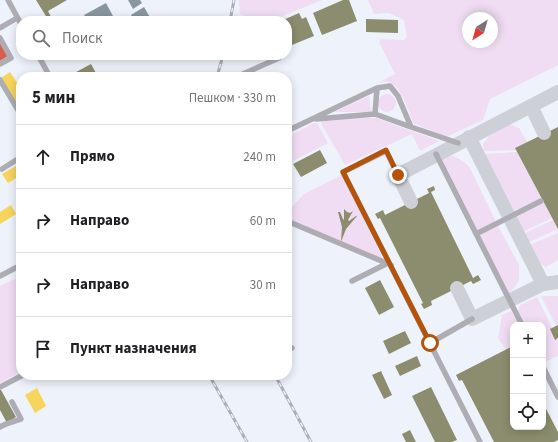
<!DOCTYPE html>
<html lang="ru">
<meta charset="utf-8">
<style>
:root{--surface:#fff;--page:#f2f2f2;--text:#202124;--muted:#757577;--line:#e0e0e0}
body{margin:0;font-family:"Source Sans 3",sans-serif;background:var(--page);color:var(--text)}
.controls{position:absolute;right:12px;bottom:12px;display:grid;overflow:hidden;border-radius:8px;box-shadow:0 2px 10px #0003}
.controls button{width:36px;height:36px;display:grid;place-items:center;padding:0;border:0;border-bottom:1px solid var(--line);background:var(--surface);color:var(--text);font:20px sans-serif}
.compass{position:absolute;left:462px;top:12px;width:36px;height:36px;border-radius:50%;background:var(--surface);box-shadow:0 2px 10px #0003;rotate:217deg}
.stop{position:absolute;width:12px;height:12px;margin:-9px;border:3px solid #b45309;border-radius:50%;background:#fff}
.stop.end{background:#b45309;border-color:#fff;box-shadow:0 1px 4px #0008}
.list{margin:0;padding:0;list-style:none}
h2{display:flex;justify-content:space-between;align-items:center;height:52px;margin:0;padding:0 16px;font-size:17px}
h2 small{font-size:13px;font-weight:400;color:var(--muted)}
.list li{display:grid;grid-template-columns:26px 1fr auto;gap:12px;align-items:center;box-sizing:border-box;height:64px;padding:0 16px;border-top:1px solid var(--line)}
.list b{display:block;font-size:15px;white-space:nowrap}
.list em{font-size:13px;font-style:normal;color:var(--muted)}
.icon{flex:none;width:22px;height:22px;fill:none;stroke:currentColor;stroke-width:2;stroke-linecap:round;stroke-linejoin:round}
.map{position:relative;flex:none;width:558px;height:442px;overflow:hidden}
.search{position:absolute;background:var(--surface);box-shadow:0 2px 10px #0003;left:16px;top:16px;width:276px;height:44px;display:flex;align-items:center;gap:10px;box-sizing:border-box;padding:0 14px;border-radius:16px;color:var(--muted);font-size:15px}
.panel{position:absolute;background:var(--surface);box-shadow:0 2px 10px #0003;left:16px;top:72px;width:276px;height:308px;border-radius:16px}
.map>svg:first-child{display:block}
.green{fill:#f0ddf3;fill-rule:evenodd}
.homes{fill:#f6d55c}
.shops{fill:#d6604d}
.industry{fill:#8c8c6e}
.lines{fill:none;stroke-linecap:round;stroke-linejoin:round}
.taxiway{stroke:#ced0d7;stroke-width:14}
.building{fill:#8a969f}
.minor{stroke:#aeadb4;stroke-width:5.5}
.rail-casing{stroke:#adaeb4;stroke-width:3}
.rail{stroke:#eaf0fe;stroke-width:1.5;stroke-dasharray:4.5;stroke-linecap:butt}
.route{stroke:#b45309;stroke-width:5}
</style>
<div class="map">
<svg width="558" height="442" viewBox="0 0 558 442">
<rect width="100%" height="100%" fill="#eef2fa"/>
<path class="green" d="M239 0H322L271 21H258L240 14Z
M368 0H558V65L490 99 483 120 446 137 413 123C409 112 402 88 391 83 388 81 383 82 378 83L395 74 379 42 381 39 404 40 407 37 404 20 389 13 374 14ZM468 18H492V42H468Z
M378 103a9 9 0 1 1 18 0a9 9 0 1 1-18 0Z
M369 96 371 112H335Z
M323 117 376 118 439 141 420 151 412 134 345 165 322 125 321 122Z
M314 123H317L328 143 287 164V137Z
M509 124 519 128 527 142 515 148 516 150 484 151 483 144 492 132Z
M517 152 542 199 515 213 513 211 510 212 484 159V154Z
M448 155C458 157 464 161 470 168L496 222 476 232 441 158Z
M342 175 384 261 287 218V210L291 208 304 194Z
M543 202 552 218 520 233 513 220 516 216Z
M553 220 558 229 525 244 521 235Z
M497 224 519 265V281L509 294 477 234Z
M558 233V260L546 267 533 259 527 246Z
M21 276V372L0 383V286Z
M541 296H558V327L557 328Z
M537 297 553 329 552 330 558 340V356L544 362 543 325H525L518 311 520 305Z
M511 311 519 325H513V346L506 350 498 338 502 315Z"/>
<path class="homes" d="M10 72 21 89V110L1 78Z
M21 163V175L8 183 2 174Z
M11 205 16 214 0 224V212Z
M37 388 46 406 35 413 25 395Z"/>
<path class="shops" d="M0 43 8 56 0 61Z"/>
<path class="industry" d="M36 0H67L48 11 52 19 49 21Z
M343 0H349L357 21 322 35 313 13Z
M299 13 302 19 306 17 314 36 287 47V21H281Z
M366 19 398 20V33L366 32Z
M91 64 96 73 89 77H67Z
M558 127V229L515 148Z
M320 150 327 163 301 177 293 164Z
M434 186 435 190 431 192 473 278 478 275 481 280 473 284 471 281 431 301 432 305 424 309 421 304 423 303 380 218 378 219 375 214 383 210 385 215 429 193 427 189Z
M344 209 347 212 350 213 353 211 348 220 349 221 356 216H357L346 229 341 242 342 227 338 212H340L343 219 344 220Z
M380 280 394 307 379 315 365 288Z
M558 325V338L555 340 550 329Z
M405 331 411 343 389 354 383 341Z
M513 346V427H543V403L558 432V440L554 442H494L462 380 459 381 456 375Z
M417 356 421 366 400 376 395 366Z
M381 371 392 395 384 399 372 375Z
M431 387 457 440 452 442H435L412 396Z
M0 390H1L16 417 7 423 0 410Z
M410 430 416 442H406L402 434Z"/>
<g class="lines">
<path class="taxiway" d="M531 106 544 133
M411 202 398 175 558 92
M543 284 558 282
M457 288 472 319 543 284 469 137"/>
</g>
<path class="building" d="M128 0H140L142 3 133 9Z
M106 3 113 16 105 21H88L84 15Z
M144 7 152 21H135L131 15Z"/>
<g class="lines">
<path class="minor" d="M8 0 21 24
M0 28 17 18
M0 38 11 58 0 64
M38 55 50 77
M236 77 279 58
M0 80 21 115
M375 114 377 88
M316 119 375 114 411 127
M287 131 377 88 390 86 398 96 411 127 458 143
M436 154 522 325
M2 169 21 157
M398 175 386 151 343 172 480 442
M287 221 391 265
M476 234 541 201
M0 276 21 265
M352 281 386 264
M430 343 472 319
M287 350 292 348
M543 367 558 397
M0 387 23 375
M0 427C6 423 14 422 21 419L12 402"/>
<defs>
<path id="rail" d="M230 21 234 0
M217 77 223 55
M209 375 247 442
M275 375 311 442"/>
</defs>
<use href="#rail" class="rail-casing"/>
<use href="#rail" class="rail"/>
</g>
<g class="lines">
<path class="route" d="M398 175 386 150 343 172 430 343"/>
</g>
</svg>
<div class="controls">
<button>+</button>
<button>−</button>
<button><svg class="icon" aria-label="locate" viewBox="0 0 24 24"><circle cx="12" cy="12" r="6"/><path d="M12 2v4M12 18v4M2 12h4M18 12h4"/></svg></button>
</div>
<svg class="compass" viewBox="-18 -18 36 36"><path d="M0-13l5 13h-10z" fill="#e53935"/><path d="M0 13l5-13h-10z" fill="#757577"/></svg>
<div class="stop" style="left:430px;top:343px"></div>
<div class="stop end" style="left:398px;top:175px"></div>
<div class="search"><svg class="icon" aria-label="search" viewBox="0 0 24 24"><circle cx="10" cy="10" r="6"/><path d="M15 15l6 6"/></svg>Поиск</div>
<section class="panel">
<h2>5 мин<small>Пешком · 330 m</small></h2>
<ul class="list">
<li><svg class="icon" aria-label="ahead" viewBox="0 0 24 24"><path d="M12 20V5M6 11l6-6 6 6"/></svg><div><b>Прямо</b></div><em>240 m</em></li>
<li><svg class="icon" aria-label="right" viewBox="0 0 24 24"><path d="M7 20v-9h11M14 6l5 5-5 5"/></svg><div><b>Направо</b></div><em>60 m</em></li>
<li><svg class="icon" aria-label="right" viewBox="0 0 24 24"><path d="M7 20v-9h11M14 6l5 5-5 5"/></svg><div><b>Направо</b></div><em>30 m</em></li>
<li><svg class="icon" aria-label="arrive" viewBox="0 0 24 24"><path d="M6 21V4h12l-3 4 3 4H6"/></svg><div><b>Пункт назначения</b></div></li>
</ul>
</section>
</div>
